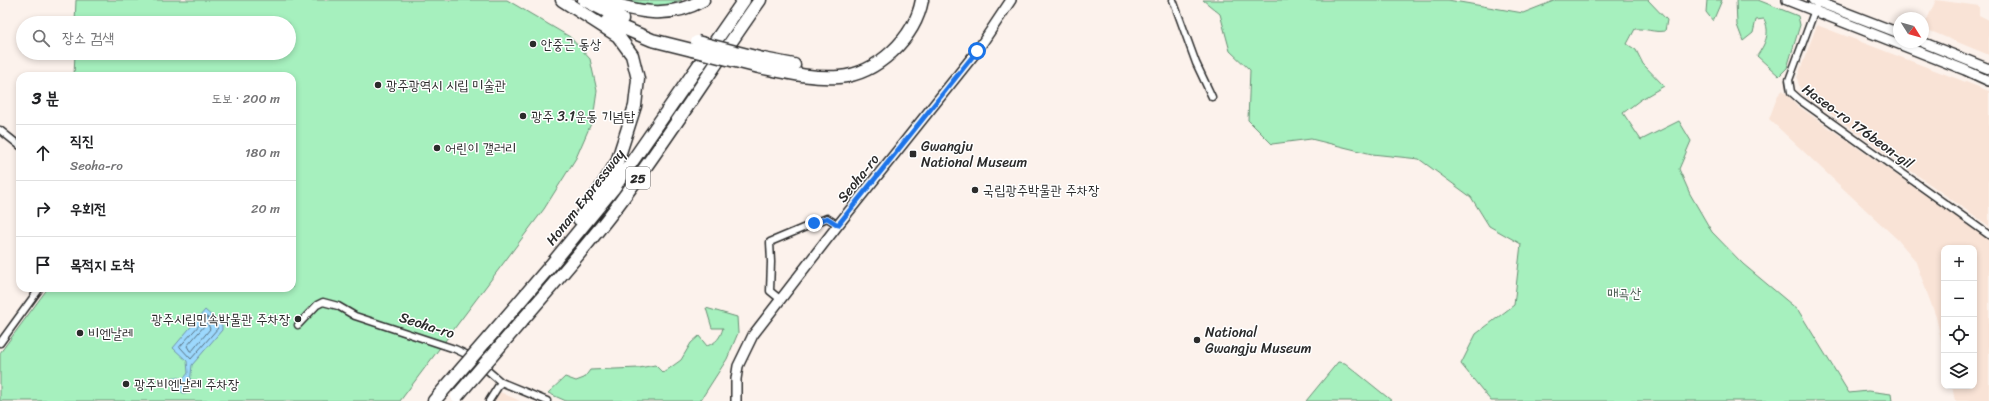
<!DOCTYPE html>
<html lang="ko">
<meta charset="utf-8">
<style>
:root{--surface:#fff;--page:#f2f2f2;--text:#202124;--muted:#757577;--line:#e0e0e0}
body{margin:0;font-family:Sriracha,"Poor Story",sans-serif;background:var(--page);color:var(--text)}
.controls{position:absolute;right:12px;bottom:12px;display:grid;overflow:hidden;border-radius:8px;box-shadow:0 2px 6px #0003}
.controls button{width:36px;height:36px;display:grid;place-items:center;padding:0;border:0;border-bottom:1px solid var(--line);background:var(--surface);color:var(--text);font:20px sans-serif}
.compass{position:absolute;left:1893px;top:12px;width:36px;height:36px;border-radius:50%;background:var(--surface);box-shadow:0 2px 6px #0003;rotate:127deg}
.stop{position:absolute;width:12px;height:12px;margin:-9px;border:3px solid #1a73e8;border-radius:50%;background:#fff}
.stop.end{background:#1a73e8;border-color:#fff;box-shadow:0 1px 4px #0008}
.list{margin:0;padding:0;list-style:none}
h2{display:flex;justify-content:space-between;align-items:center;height:52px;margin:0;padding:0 16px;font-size:17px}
h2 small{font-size:13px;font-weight:400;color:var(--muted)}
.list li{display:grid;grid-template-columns:26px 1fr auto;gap:12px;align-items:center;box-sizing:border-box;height:56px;padding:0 16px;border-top:1px solid var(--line)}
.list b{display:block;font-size:15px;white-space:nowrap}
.list p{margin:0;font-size:13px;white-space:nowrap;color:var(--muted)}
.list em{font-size:13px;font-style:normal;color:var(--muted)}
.icon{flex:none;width:22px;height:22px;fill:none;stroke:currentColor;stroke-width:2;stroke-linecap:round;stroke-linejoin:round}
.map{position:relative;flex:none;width:1989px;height:401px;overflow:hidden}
.search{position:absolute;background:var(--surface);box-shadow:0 2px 6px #0003;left:16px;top:16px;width:280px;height:44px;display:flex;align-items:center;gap:10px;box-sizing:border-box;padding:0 14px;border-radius:22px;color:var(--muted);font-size:15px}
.panel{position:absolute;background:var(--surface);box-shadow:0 2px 6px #0003;left:16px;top:72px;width:280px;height:220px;border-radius:12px}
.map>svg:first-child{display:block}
.built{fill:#f9e3d6}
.green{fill:#a6f0be;stroke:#688e74}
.water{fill:#9cd8fd;stroke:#6f93a9}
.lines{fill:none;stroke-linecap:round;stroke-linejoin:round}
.shore{stroke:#58707f;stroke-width:1}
.street-casing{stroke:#2b2b2b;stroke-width:9}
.secondary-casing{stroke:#2b2b2b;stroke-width:12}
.highway-casing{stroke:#2b2b2b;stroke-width:15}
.street{stroke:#fff;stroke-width:6}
.secondary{stroke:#fff;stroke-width:9}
.highway{stroke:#fff;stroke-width:12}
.highway-bridge-casing{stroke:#2b2b2b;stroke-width:15;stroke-linecap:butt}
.highway-bridge{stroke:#fff;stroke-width:12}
.route{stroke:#1a73e8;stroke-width:5}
.poi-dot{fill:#2b2b2b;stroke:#fff;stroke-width:1.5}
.labels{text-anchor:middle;stroke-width:3;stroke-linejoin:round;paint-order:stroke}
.shield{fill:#fff;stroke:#6b6b6b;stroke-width:1}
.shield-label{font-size:13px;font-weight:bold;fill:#2b2b2b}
.poi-label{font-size:14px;fill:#2b2b2b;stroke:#fff;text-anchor:start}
.street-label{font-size:14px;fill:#2b2b2b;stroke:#fff}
.park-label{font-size:14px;fill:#4a5c50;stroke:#fff}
</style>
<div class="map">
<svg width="1989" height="401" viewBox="0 0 1989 401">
<rect width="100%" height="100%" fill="#fcf2ec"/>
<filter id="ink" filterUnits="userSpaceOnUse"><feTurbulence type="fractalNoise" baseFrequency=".025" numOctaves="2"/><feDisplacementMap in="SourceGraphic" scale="8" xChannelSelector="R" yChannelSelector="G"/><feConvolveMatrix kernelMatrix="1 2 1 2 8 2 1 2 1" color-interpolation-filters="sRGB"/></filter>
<g filter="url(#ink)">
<path class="built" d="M1936 0 1979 6V15L1989 20V55L1923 28Z
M1817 25 1989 91V226L1801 93 1797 78Z
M1783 90 1798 106 1989 240V401H1955L1952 386H1974V248H1944V352L1936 317 1915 260 1898 240 1769 119 1778 95Z
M500 392 520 401H495Z"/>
<path class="green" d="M76 0H507L570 37 590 59 597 91 593 119 576 158 544 209 400 401H0V353L48 288H292V76H74L75 53H289V23H75Z
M620 0H682C659 8 643 7 620 0Z
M1203 0H1448L1523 13 1556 0H1648L1667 20 1665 31C1654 33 1645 28 1635 29L1627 44 1636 50 1643 64 1664 86 1640 100 1623 113 1641 140 1679 121 1691 141 1679 169 1690 194 1712 232 1743 264 1798 310 1849 393 1868 391 1891 394 1892 401H1491L1461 364 1476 334 1514 305 1521 244 1489 226 1471 197 1419 159 1372 154 1311 139 1272 144 1248 120 1250 70 1230 51 1220 14Z
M1707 0H1722L1713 21 1706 12Z
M1736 0H1758L1798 16 1800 25 1787 68 1779 76 1757 56C1765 44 1771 33 1764 19L1756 20 1753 33 1743 41 1737 25Z
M706 308 737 317 738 333 727 359 700 401H566L548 393 565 377 576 381 584 378 590 370 639 368 655 365 663 373 681 360 691 343 699 336 707 346C717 342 720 338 723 328H712Z
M1338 362 1345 363 1392 401H1306Z"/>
<path class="water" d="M205 310 222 325V330L192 365 190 382 186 393H183L171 382 173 377C182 377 181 383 188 373L187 361 173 348Z"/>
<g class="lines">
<path class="shore" d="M207 317 218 328 191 359 180 347Z
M208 324 210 329 192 351H190L187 346 205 325Z"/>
<defs>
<path id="street" d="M1173 0 1196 63 1212 97
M1816 7 1789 80 1791 92 1800 100 1989 235
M0 130 20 146
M781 300 770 291 771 262 770 242 827 218 838 225
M298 325 317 305 323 302 338 306 355 316 455 349 472 357 501 382 547 401
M0 343 40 288
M489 401 501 382"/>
<path id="secondary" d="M1787 0 1965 70 1989 81
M1813 0 1899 33
M1922 42 1989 69
M736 401V379L738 366 753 335 838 225 977 51 1011 0"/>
<path id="highway" d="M562 0 618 36 632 55 638 79 635 106 617 162 596 196 579 219
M584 0 622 19
M601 0C637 12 668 20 703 0
M607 21 652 40 692 50
M763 59 794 65
M759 67C784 72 813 79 839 77 877 74 915 38 922 0
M491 335 551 265 613 189 744 0
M501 345C540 299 582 253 618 205 668 138 712 68 760 0
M434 401 446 387"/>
</defs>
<use href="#street" class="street-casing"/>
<use href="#secondary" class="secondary-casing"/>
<use href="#highway" class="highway-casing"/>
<use href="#street" class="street"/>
<use href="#secondary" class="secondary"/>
<use href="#highway" class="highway"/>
<defs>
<path id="highway-bridge" d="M697 42 763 59
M692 50 759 67
M446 387 491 335
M457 396 501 345"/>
</defs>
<use href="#highway-bridge" class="highway-bridge-casing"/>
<use href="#highway-bridge" class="highway-bridge"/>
</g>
</g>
<g class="lines" filter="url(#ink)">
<path class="route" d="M814 223 827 218 838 225 977 51"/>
</g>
<g class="poi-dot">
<circle cx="533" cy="44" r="4"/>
<circle cx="378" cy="85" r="4"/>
<circle cx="523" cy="116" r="4"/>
<circle cx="437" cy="148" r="4"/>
<rect x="909" y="150" width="8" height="8" rx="2"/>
<circle cx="975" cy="190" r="4"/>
<circle cx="298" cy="319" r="4"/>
<circle cx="80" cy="333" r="4"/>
<circle cx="1197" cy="340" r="4"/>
<circle cx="126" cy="384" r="4"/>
</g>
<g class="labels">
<rect class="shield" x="626" y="167" width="24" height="22" rx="3"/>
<g class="shield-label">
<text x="638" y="183">25</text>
</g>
<g class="poi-label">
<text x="541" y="49">안중근 동상</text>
<text x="386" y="90">광주광역시 시립 미술관</text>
<text x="531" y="121">광주 3.1운동 기념탑</text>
<text x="921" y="151">Gwangju<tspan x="921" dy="16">National Museum</tspan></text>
<text x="445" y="153">어린이 갤러리</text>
<text x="983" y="195">국립광주박물관 주차장</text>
<text x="290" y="324" text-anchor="end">광주시립민속박물관 주차장</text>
<text x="1205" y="337">National<tspan x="1205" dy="16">Gwangju Museum</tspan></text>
<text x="88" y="338">비엔날레</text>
<text x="134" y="389">광주비엔날레 주차장</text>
</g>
<g class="street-label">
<text transform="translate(1858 126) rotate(36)" y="5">Haseo-ro 176beon-gil</text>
<text transform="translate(858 178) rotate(-51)" y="5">Seoha-ro</text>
<text transform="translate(585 197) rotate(-52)" y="5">Honam Expressway</text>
<text transform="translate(427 325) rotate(18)" y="5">Seoha-ro</text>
</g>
<g class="park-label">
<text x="1624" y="298">매곡산</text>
</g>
</g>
</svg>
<div class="controls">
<button>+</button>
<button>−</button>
<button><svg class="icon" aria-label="locate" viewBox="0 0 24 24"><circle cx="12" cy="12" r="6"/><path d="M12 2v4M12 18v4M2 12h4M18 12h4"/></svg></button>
<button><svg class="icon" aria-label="layers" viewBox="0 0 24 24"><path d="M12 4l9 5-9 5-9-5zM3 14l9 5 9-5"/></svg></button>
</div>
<svg class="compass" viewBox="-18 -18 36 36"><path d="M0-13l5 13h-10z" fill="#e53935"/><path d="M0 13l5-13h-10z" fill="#757577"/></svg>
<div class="stop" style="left:977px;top:51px"></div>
<div class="stop end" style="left:814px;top:223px"></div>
<div class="search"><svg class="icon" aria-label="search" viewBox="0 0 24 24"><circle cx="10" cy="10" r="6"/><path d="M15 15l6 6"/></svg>장소 검색</div>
<section class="panel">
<h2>3 분<small>도보 · 200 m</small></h2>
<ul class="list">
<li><svg class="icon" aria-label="ahead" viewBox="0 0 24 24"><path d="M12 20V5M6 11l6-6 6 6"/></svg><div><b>직진</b><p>Seoha-ro</p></div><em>180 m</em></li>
<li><svg class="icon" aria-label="right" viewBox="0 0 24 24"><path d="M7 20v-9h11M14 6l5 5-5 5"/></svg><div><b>우회전</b></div><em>20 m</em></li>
<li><svg class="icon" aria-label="arrive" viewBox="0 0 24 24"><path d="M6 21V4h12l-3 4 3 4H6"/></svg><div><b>목적지 도착</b></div></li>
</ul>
</section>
</div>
